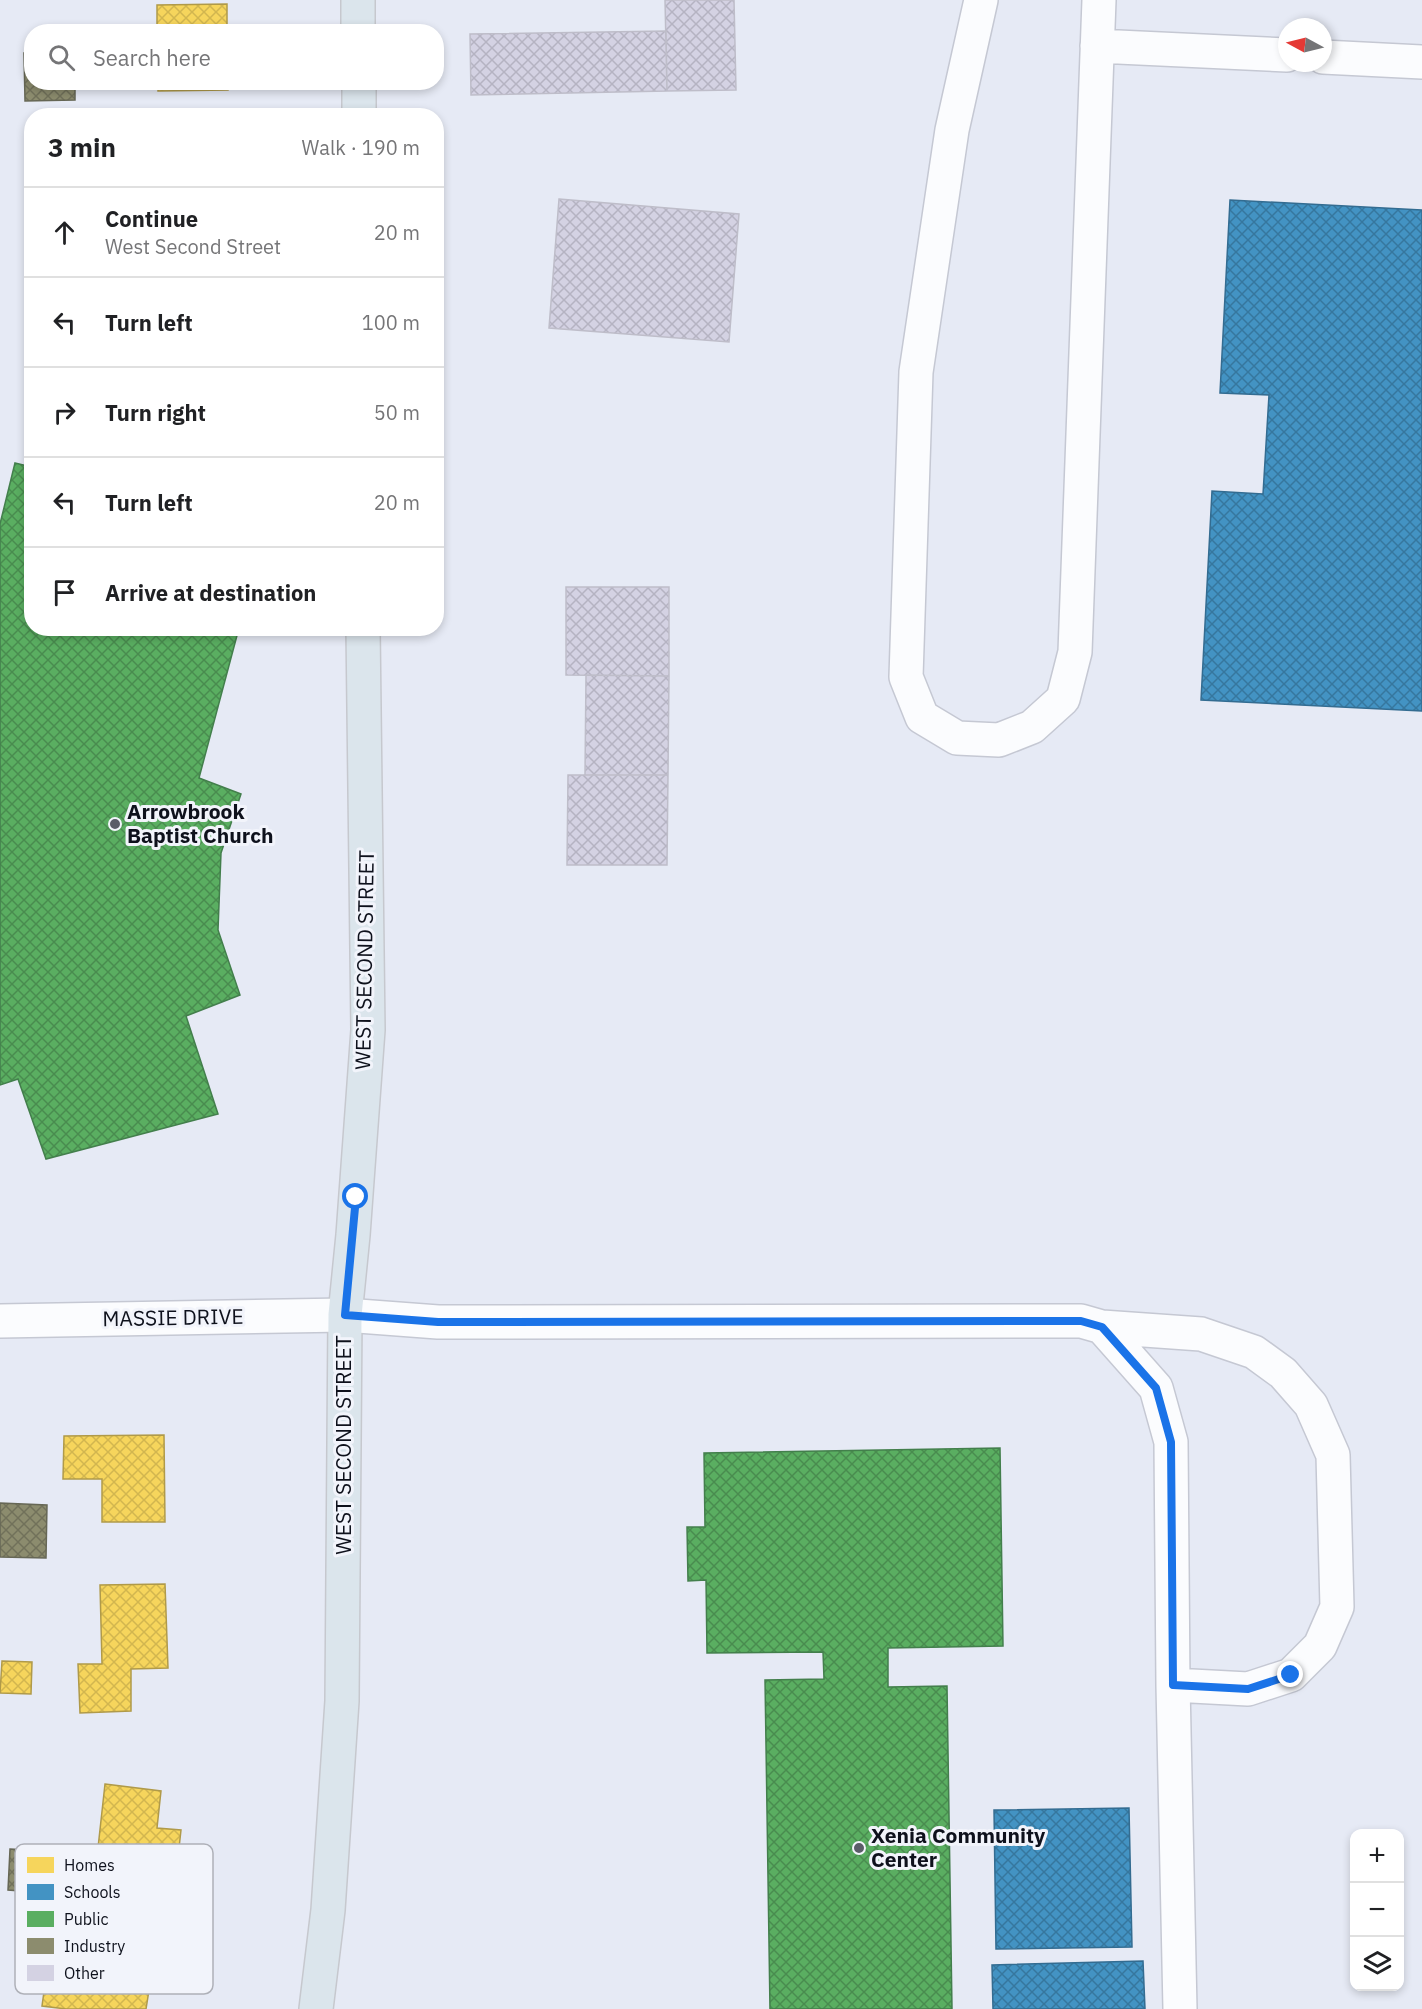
<!DOCTYPE html>
<meta charset="utf-8">
<style>
:root{--surface:#fff;--page:#f6f6f6;--text:#202124;--muted:#757577;--line:#e0e0e0}
body{margin:0;font-family:"IBM Plex Sans",sans-serif;background:var(--page);color:var(--text)}
.controls{position:absolute;right:18px;bottom:18px;display:grid;overflow:hidden;border-radius:12px;box-shadow:0 3px 9px #0003}
.controls button{width:54px;height:54px;display:grid;place-items:center;padding:0;border:0;border-bottom:2px solid var(--line);background:var(--surface);color:var(--text);font:30px sans-serif}
.compass{position:absolute;left:1278px;top:18px;width:54px;height:54px;border-radius:50%;background:var(--surface);box-shadow:0 3px 9px #0003;rotate:277deg}
.stop{position:absolute;width:18px;height:18px;margin:-14px;border:4px solid #1a73e8;border-radius:50%;background:#fff}
.stop.end{background:#1a73e8;border-color:#fff;box-shadow:0 2px 6px #0008}
.list{margin:0;padding:0;list-style:none}
h2{display:flex;justify-content:space-between;align-items:center;height:78px;margin:0;padding:0 24px;font-size:26px}
h2 small{font-size:20px;font-weight:400;color:var(--muted)}
.list li{display:grid;grid-template-columns:39px 1fr auto;gap:18px;align-items:center;box-sizing:border-box;height:90px;padding:0 24px;border-top:2px solid var(--line)}
.list b{display:block;font-size:22px;white-space:nowrap}
.list p{margin:0;font-size:20px;white-space:nowrap;color:var(--muted)}
.list em{font-size:20px;font-style:normal;color:var(--muted)}
.icon{flex:none;width:33px;height:33px;fill:none;stroke:currentColor;stroke-width:2;stroke-linecap:round;stroke-linejoin:round}
.map{position:relative;flex:none;width:1422px;height:2009px;overflow:hidden}
.search{position:absolute;background:var(--surface);box-shadow:0 3px 9px #0003;left:24px;top:24px;width:420px;height:66px;display:flex;align-items:center;gap:15px;box-sizing:border-box;padding:0 21px;border-radius:24px;color:var(--muted);font-size:22px}
.panel{position:absolute;background:var(--surface);box-shadow:0 3px 9px #0003;left:24px;top:108px;width:420px;height:528px;border-radius:24px}
.map>svg:first-child{display:block}
.homes{fill:url(#homes-cross-hatch);stroke:#b09a49;stroke-width:1.5}
.schools{fill:url(#schools-cross-hatch);stroke:#336c91;stroke-width:1.5}
.public{fill:url(#public-cross-hatch);stroke:#437f4c;stroke-width:1.5}
.industry{fill:url(#industry-cross-hatch);stroke:#666755;stroke-width:1.5}
.building{fill:url(#building-cross-hatch);stroke:#bebdc9;stroke-width:1.5}
.lines{fill:none;stroke-linecap:round;stroke-linejoin:round}
.minor-casing{stroke:#c5c8d3;stroke-width:36}
.major-casing{stroke:#c6c8ce;stroke-width:36}
.minor{stroke:#fbfcfe;stroke-width:33}
.major{stroke:#dbe5ec;stroke-width:33}
.route{stroke:#1a73e8;stroke-width:8}
.poi-dot{fill:#5a5d68;stroke:#f2f4fb;stroke-width:2}
.labels{text-anchor:middle;stroke-width:6;stroke-linejoin:round;paint-order:stroke}
.poi-label{font-size:21px;font-weight:bold;fill:#0e111c;stroke:#f2f4fb;text-anchor:start}
.street-label{font-size:21px;fill:#0e111c;stroke:#f2f4fb}
.key{fill:#f2f4fb;stroke:#aeb0b8;stroke-width:1.5}
.key-label{font-size:16px;fill:#0e111c}
</style>
<div class="map">
<svg width="1422" height="2009" viewBox="0 0 1422 2009">
<defs>
<pattern id="homes-cross-hatch" width="8" height="8" patternUnits="userSpaceOnUse" patternTransform="scale(1.5)"><rect width="8" height="8" fill="#f6d55c"/><path d="M0 0l8 8M0 8l8-8" fill="none" stroke="#d2b64f"/></pattern>
<pattern id="schools-cross-hatch" width="8" height="8" patternUnits="userSpaceOnUse" patternTransform="scale(1.5)"><rect width="8" height="8" fill="#4393c3"/><path d="M0 0l8 8M0 8l8-8" fill="none" stroke="#36779e"/></pattern>
<pattern id="public-cross-hatch" width="8" height="8" patternUnits="userSpaceOnUse" patternTransform="scale(1.5)"><rect width="8" height="8" fill="#5aae61"/><path d="M0 0l8 8M0 8l8-8" fill="none" stroke="#498c4f"/></pattern>
<pattern id="industry-cross-hatch" width="8" height="8" patternUnits="userSpaceOnUse" patternTransform="scale(1.5)"><rect width="8" height="8" fill="#8c8c6e"/><path d="M0 0l8 8M0 8l8-8" fill="none" stroke="#71715a"/></pattern>
<pattern id="building-cross-hatch" width="8" height="8" patternUnits="userSpaceOnUse" patternTransform="scale(1.5)"><rect width="8" height="8" fill="#d4d2e3"/><path d="M0 0l8 8M0 8l8-8" fill="none" stroke="#b5b3c2"/></pattern>
</defs>
<rect width="100%" height="100%" fill="#e6eaf5"/>
<path class="homes" d="M227 4V32H157V5Z
M158 82H228V90L158 91Z
M164 1435 165 1522H102V1479H63L64 1436Z
M165 1584 168 1668 131 1669V1711L80 1713 78 1664H102L100 1585Z
M2 1661 32 1662 31 1694 0 1693Z
M105 1784 161 1791 157 1828 181 1830 176 1875 96 1866Z
M74 1922 143 1932 135 1982 150 1984 146 2009H66L42 2006 47 1970 67 1973Z"/>
<path class="schools" d="M1230 200 1422 210V711L1201 700 1212 491 1263 494 1269 395 1220 393Z
M1129 1808 1132 1947 996 1949 994 1810Z
M1143 1961 1145 2009H993L992 1965Z"/>
<path class="public" d="M15 463 32 467V628H239L199 778 241 794 221 853 218 930 240 995 186 1016 218 1114 46 1159 18 1079 0 1085V524Z
M1000 1448 1003 1646 888 1648V1687L947 1686 952 2009H770L765 1680 824 1679 823 1652 707 1653 706 1580 688 1581 687 1527H705L704 1453Z"/>
<path class="industry" d="M24 53H32V82H75V100L25 101Z
M0 1503 47 1505 46 1558 0 1557Z
M10 1849 63 1852 59 1894 8 1890Z"/>
<path class="building" d="M665 0H734L736 90 667 91Z
M666 31 667 91 471 95 470 34Z
M559 199 739 214 729 342 549 328Z
M566 587H669V676L566 675Z
M586 675 669 676 668 775H585Z
M568 775H668L667 865H567Z"/>
<g class="lines">
<defs>
<path id="minor" d="M981 0 952 130 916 372 906 677 922 717 957 738 999 740 1032 727 1063 699 1075 652 1099 0
M1097 46 1287 55
M1323 57 1422 62
M0 1321 345 1315 438 1322 1081 1321 1102 1327 1201 1334 1254 1352 1283 1373 1311 1405 1333 1455 1337 1607 1320 1646 1291 1675 1248 1689 1173 1685
M1102 1327 1156 1388 1171 1442 1173 1685 1180 2009"/>
<path id="major" d="M358 0V32
M359 82V116
M316 2009 328 1910 342 1701 345 1315 353 1235 368 1030 363 628"/>
</defs>
<use href="#minor" class="minor-casing"/>
<use href="#major" class="major-casing"/>
<use href="#minor" class="minor"/>
<use href="#major" class="major"/>
</g>
<g class="lines">
<path class="route" d="M356 1197 345 1315 438 1322 1081 1321 1102 1327 1156 1388 1171 1442 1173 1685 1248 1689 1291 1675"/>
</g>
<g class="poi-dot">
<circle cx="115" cy="824" r="6"/>
<circle cx="859" cy="1848" r="6"/>
</g>
<g class="labels">
<g class="poi-label">
<text x="127" y="819">Arrowbrook<tspan x="127" dy="24">Baptist Church</tspan></text>
<text x="871" y="1843">Xenia Community<tspan x="871" dy="24">Center</tspan></text>
</g>
<g class="street-label">
<text transform="translate(365 960) rotate(-89)" y="7">WEST SECOND STREET</text>
<text transform="translate(173 1318) rotate(-1)" y="7">MASSIE DRIVE</text>
<text transform="translate(344 1445) rotate(-90)" y="7">WEST SECOND STREET</text>
</g>
</g>
<rect x="15" y="1844" width="198" height="150" rx="9" class="key"/>
<rect x="27" y="1857" width="27" height="16" fill="#f6d55c"/>
<rect x="27" y="1884" width="27" height="16" fill="#4393c3"/>
<rect x="27" y="1911" width="27" height="16" fill="#5aae61"/>
<rect x="27" y="1938" width="27" height="16" fill="#8c8c6e"/>
<rect x="27" y="1965" width="27" height="16" fill="#d4d2e3"/>
<g class="key-label">
<text x="64" y="1871">Homes</text>
<text x="64" y="1898">Schools</text>
<text x="64" y="1925">Public</text>
<text x="64" y="1952">Industry</text>
<text x="64" y="1979">Other</text>
</g>
</svg>
<div class="controls">
<button>+</button>
<button>−</button>
<button><svg class="icon" aria-label="layers" viewBox="0 0 24 24"><path d="M12 4l9 5-9 5-9-5zM3 14l9 5 9-5"/></svg></button>
</div>
<svg class="compass" viewBox="-18 -18 36 36"><path d="M0-13l5 13h-10z" fill="#e53935"/><path d="M0 13l5-13h-10z" fill="#757577"/></svg>
<div class="stop" style="left:356px;top:1197px"></div>
<div class="stop end" style="left:1291px;top:1675px"></div>
<div class="search"><svg class="icon" aria-label="search" viewBox="0 0 24 24"><circle cx="10" cy="10" r="6"/><path d="M15 15l6 6"/></svg>Search here</div>
<section class="panel">
<h2>3 min<small>Walk · 190 m</small></h2>
<ul class="list">
<li><svg class="icon" aria-label="ahead" viewBox="0 0 24 24"><path d="M12 20V5M6 11l6-6 6 6"/></svg><div><b>Continue</b><p>West Second Street</p></div><em>20 m</em></li>
<li><svg class="icon" aria-label="left" viewBox="0 0 24 24"><path d="M17 20v-9H6M10 6l-5 5 5 5"/></svg><div><b>Turn left</b></div><em>100 m</em></li>
<li><svg class="icon" aria-label="right" viewBox="0 0 24 24"><path d="M7 20v-9h11M14 6l5 5-5 5"/></svg><div><b>Turn right</b></div><em>50 m</em></li>
<li><svg class="icon" aria-label="left" viewBox="0 0 24 24"><path d="M17 20v-9H6M10 6l-5 5 5 5"/></svg><div><b>Turn left</b></div><em>20 m</em></li>
<li><svg class="icon" aria-label="arrive" viewBox="0 0 24 24"><path d="M6 21V4h12l-3 4 3 4H6"/></svg><div><b>Arrive at destination</b></div></li>
</ul>
</section>
</div>
